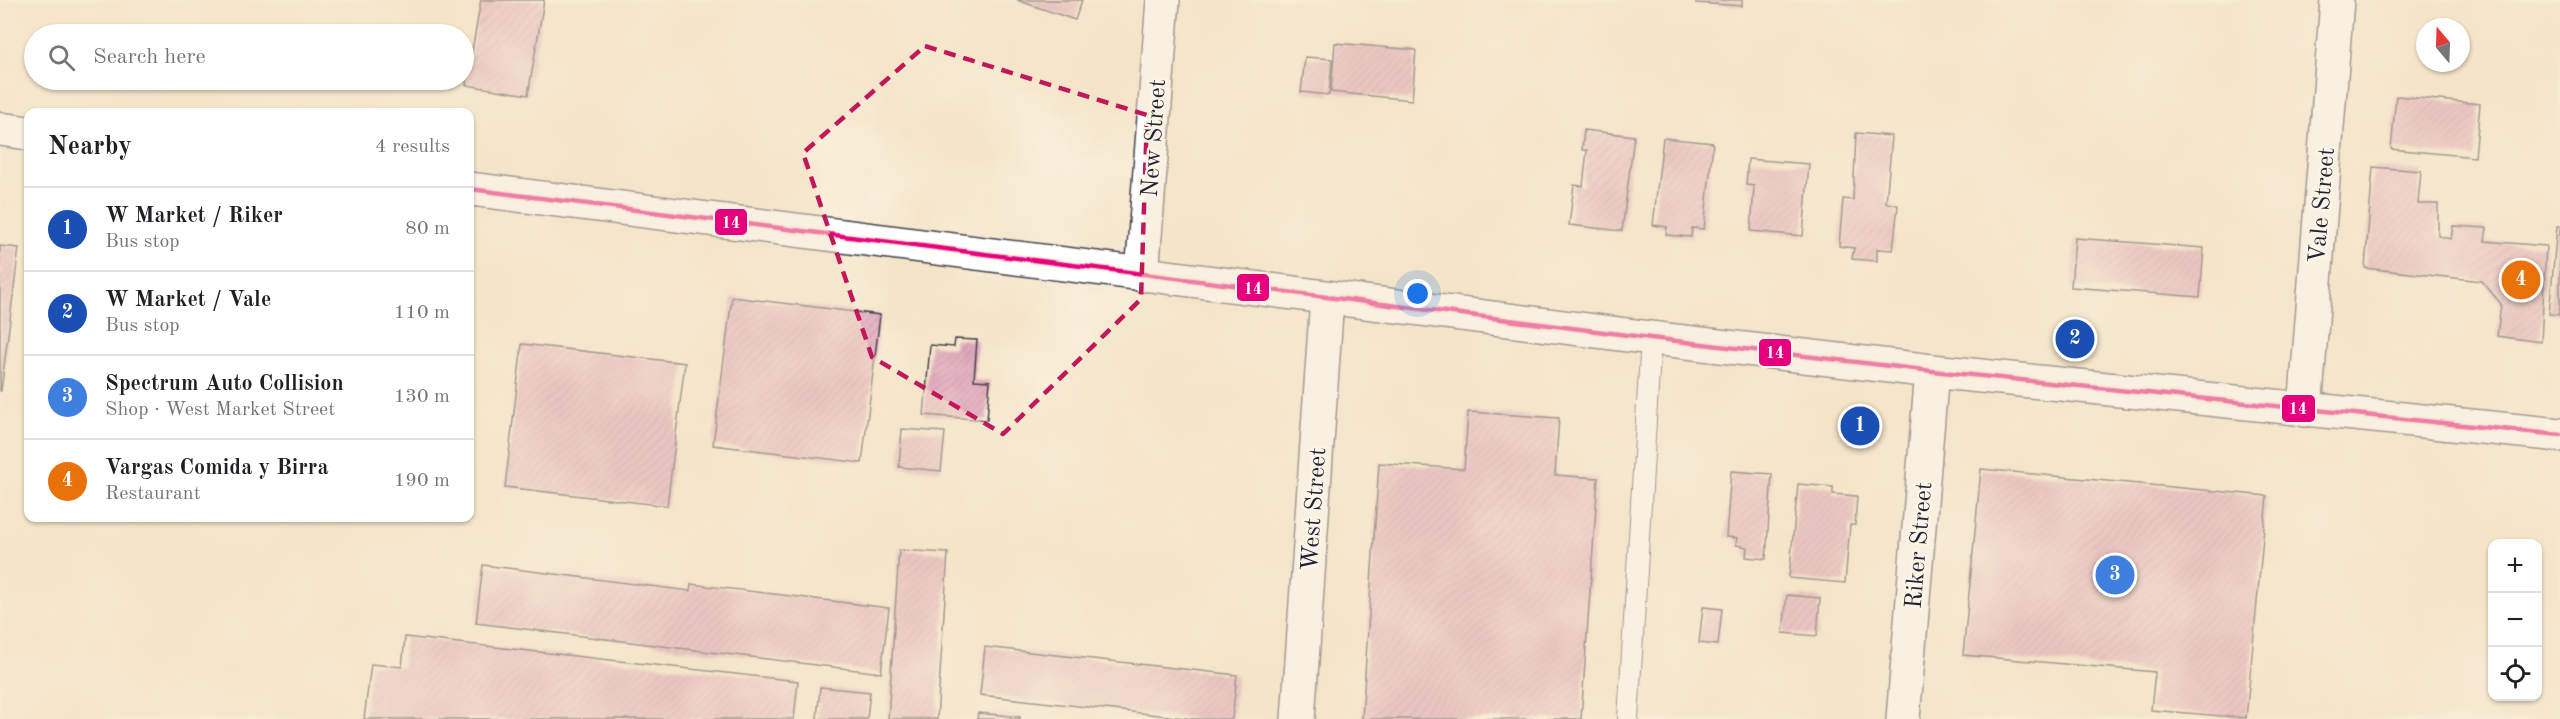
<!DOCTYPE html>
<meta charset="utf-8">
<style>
:root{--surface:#fff;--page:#f2f2f2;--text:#202124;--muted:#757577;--line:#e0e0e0;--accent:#d1495b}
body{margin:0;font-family:"Old Standard TT",serif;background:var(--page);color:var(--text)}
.controls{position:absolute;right:18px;bottom:18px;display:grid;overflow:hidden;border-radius:12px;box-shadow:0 2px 4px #0004}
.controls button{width:54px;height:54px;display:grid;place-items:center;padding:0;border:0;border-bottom:2px solid var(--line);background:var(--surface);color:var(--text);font:30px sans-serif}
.compass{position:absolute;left:2416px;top:18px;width:54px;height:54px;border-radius:50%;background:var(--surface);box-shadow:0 2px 4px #0004;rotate:341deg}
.you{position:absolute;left:1418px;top:294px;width:21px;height:21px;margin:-15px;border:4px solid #fff;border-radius:50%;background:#1a73e8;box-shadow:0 0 0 9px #1a73e833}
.badge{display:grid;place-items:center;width:39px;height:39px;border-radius:50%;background:var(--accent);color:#fff;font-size:20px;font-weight:700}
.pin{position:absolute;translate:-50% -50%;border:3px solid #fff;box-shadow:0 2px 6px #0006}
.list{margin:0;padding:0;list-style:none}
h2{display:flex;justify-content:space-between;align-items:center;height:78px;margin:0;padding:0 24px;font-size:26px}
h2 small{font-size:20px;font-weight:400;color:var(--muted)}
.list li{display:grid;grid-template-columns:39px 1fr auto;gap:18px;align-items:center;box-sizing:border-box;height:84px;padding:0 24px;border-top:2px solid var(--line)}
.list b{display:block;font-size:22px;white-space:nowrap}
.list p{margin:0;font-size:20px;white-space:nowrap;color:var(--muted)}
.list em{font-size:20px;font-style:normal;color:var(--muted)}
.icon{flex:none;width:33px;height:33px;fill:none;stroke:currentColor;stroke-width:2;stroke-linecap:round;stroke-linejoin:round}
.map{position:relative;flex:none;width:2560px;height:719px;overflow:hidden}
.search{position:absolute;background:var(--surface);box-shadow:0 2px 4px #0004;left:24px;top:24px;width:450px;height:66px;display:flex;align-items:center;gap:15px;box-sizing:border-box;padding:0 21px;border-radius:33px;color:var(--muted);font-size:22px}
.panel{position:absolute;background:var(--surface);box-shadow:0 2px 4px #0004;left:24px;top:108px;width:450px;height:414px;border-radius:12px}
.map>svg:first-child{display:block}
.building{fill:url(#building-hatch)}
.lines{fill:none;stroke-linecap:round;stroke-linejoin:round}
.lane-casing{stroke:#423f50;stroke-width:22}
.street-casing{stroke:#423f50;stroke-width:36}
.primary-casing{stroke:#423f50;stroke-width:36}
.lane{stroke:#fff;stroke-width:20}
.street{stroke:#fff;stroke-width:33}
.primary{stroke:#fff;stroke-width:33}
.bus-1-casing{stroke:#fcf5e5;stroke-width:9}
.bus-1{stroke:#e5007d;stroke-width:4.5}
.marked{fill:none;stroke:#c2185b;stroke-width:4.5;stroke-dasharray:12 8;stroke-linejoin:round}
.labels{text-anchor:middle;stroke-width:5;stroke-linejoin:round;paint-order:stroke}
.street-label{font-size:24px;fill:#22223b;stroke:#fcf5e5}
.line-badge{stroke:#fcf5e5;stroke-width:2}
.badge-label{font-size:16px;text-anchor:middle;font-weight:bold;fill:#fff}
</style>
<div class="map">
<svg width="2560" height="719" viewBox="0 0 2560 719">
<defs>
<pattern id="building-hatch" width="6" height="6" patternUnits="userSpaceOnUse" patternTransform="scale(1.5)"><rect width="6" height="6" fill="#e1a1ba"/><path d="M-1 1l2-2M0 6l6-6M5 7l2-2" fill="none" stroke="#b68398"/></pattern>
</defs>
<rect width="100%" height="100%" fill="#fcf5e5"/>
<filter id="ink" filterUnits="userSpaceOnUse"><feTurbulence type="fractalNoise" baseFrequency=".0167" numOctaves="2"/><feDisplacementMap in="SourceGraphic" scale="12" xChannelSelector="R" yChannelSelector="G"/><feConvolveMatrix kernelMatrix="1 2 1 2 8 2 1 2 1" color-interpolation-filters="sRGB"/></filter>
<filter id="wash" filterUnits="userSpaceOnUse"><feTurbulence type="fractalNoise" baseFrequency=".008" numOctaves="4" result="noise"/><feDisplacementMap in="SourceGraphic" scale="24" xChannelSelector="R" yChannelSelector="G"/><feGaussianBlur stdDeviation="1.35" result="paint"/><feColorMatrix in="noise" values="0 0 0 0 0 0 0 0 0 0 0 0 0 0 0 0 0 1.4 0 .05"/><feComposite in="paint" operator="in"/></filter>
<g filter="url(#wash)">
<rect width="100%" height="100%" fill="#f4e4c8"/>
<g id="blocks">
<path class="building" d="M481 0H544L528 95 466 85Z
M1017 0H1082L1075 20Z
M1696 0H1742V6L1696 3Z
M1335 43 1416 50 1412 100 1331 92Z
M1305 57 1332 59 1329 95 1301 92Z
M2396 96 2480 104 2475 157 2391 149Z
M1584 130 1634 136 1622 231 1569 225 1574 185 1583 186 1587 150H1582Z
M1856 133 1892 136 1886 203 1898 205 1893 250 1877 249V261L1852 259 1854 248 1839 246 1843 199 1853 200Z
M1663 138 1713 143 1704 229 1692 228 1691 237 1666 235 1667 227 1653 225Z
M1748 159 1809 164 1803 236 1751 231 1754 186 1746 185Z
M2373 167 2421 171 2418 204H2438V236L2451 239 2453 226 2487 228 2485 241 2546 246 2541 342 2497 336 2501 304 2482 281 2365 268Z
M2557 226H2560V315L2549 314Z
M2075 238 2204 248 2200 297 2071 287Z
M0 246 19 248 1 391H0Z
M732 297 880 315 862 463 713 445Z
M955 339 977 340 974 380 990 381 987 420 924 415 930 345 954 347Z
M522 344 685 363 667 506 505 487Z
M1468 412 1559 418 1555 475 1598 478 1581 719H1362L1379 463 1464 469Z
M902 429 945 432 941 471 899 467Z
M1981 469 2267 496 2246 718 2151 710 2155 672 1963 655Z
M1731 471 1772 474 1766 559 1746 557 1747 547 1736 545 1737 538 1726 537Z
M1798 484 1833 487V494L1857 496 1855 525H1850L1845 583 1789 578Z
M899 550 948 553 937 719H888Z
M483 565 690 591 691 584 889 608 881 673 476 623Z
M1787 595 1820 598 1817 636 1783 633Z
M1703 607 1722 609 1718 645 1699 643Z
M405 637 798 681 794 719H364L371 664 402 667Z
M985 647 1237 675 1232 719H1194L980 695Z
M820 687 870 692 867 719H817Z
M978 713 1020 717V719H977Z"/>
</g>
</g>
<g filter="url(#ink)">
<use href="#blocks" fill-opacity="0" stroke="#423f50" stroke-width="1.5"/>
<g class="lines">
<defs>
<path id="lane" d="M1628 719 1651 338"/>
<path id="street" d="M1142 275 1163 0
M2305 410 2337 0
M1298 719 1327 298
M1903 719 1932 371"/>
<path id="primary" d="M0 129 28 133
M470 189 1651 338 1932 371 2560 435"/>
</defs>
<use href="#lane" class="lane-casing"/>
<use href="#street" class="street-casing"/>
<use href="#primary" class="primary-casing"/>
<use href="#lane" class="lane"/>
<use href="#street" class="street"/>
<use href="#primary" class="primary"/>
<defs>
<path id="bus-1" d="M470 189 1651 338 1932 371 2560 435"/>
</defs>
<use href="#bus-1" class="bus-1-casing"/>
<use href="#bus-1" class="bus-1"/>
</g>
</g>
<path d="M0 0H2560V719H0ZM925 46 1147 115 1141 299 1003 434 872 357 803 153Z" fill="#f4e4c8" fill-opacity=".55" fill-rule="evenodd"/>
<path class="marked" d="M925 46 1147 115 1141 299 1003 434 872 357 803 153Z"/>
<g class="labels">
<g class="street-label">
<text transform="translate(1153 138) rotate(-86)" y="8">New Street</text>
<text transform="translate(2321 205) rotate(-85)" y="8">Vale Street</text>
<text transform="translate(1313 509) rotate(-86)" y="8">West Street</text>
<text transform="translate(1918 545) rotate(-85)" y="8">Riker Street</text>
</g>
</g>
<g class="line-badge">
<rect x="714" y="208" width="34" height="28" rx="6" fill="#e5007d"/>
<rect x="1236" y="273" width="34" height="29" rx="6" fill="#e5007d"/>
<rect x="1758" y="338" width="34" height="29" rx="6" fill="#e5007d"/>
<rect x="2281" y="394" width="35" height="29" rx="6" fill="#e5007d"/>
</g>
<g class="badge-label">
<text x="731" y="228">14</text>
<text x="1253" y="294">14</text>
<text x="1775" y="358">14</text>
<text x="2298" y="414">14</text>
</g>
</svg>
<div class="controls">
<button>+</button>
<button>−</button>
<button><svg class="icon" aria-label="locate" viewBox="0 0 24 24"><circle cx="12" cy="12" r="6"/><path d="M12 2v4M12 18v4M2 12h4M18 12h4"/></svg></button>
</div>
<svg class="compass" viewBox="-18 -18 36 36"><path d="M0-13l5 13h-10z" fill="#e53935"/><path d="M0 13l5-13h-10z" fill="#757577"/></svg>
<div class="you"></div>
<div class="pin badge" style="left:1860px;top:426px;background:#1a4fb4">1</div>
<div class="pin badge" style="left:2075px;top:339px;background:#1a4fb4">2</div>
<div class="pin badge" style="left:2115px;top:575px;background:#3f7fe0">3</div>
<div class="pin badge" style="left:2521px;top:280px;background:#e8710a">4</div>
<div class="search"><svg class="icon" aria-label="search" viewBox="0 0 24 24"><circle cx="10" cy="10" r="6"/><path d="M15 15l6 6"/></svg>Search here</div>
<section class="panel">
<h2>Nearby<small>4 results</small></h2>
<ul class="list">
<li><span class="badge" style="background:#1a4fb4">1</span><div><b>W Market / Riker</b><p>Bus stop</p></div><em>80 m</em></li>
<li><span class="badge" style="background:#1a4fb4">2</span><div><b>W Market / Vale</b><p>Bus stop</p></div><em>110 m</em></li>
<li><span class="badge" style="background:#3f7fe0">3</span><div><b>Spectrum Auto Collision</b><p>Shop · West Market Street</p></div><em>130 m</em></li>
<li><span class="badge" style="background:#e8710a">4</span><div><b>Vargas Comida y Birra</b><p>Restaurant</p></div><em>190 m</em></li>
</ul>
</section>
</div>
